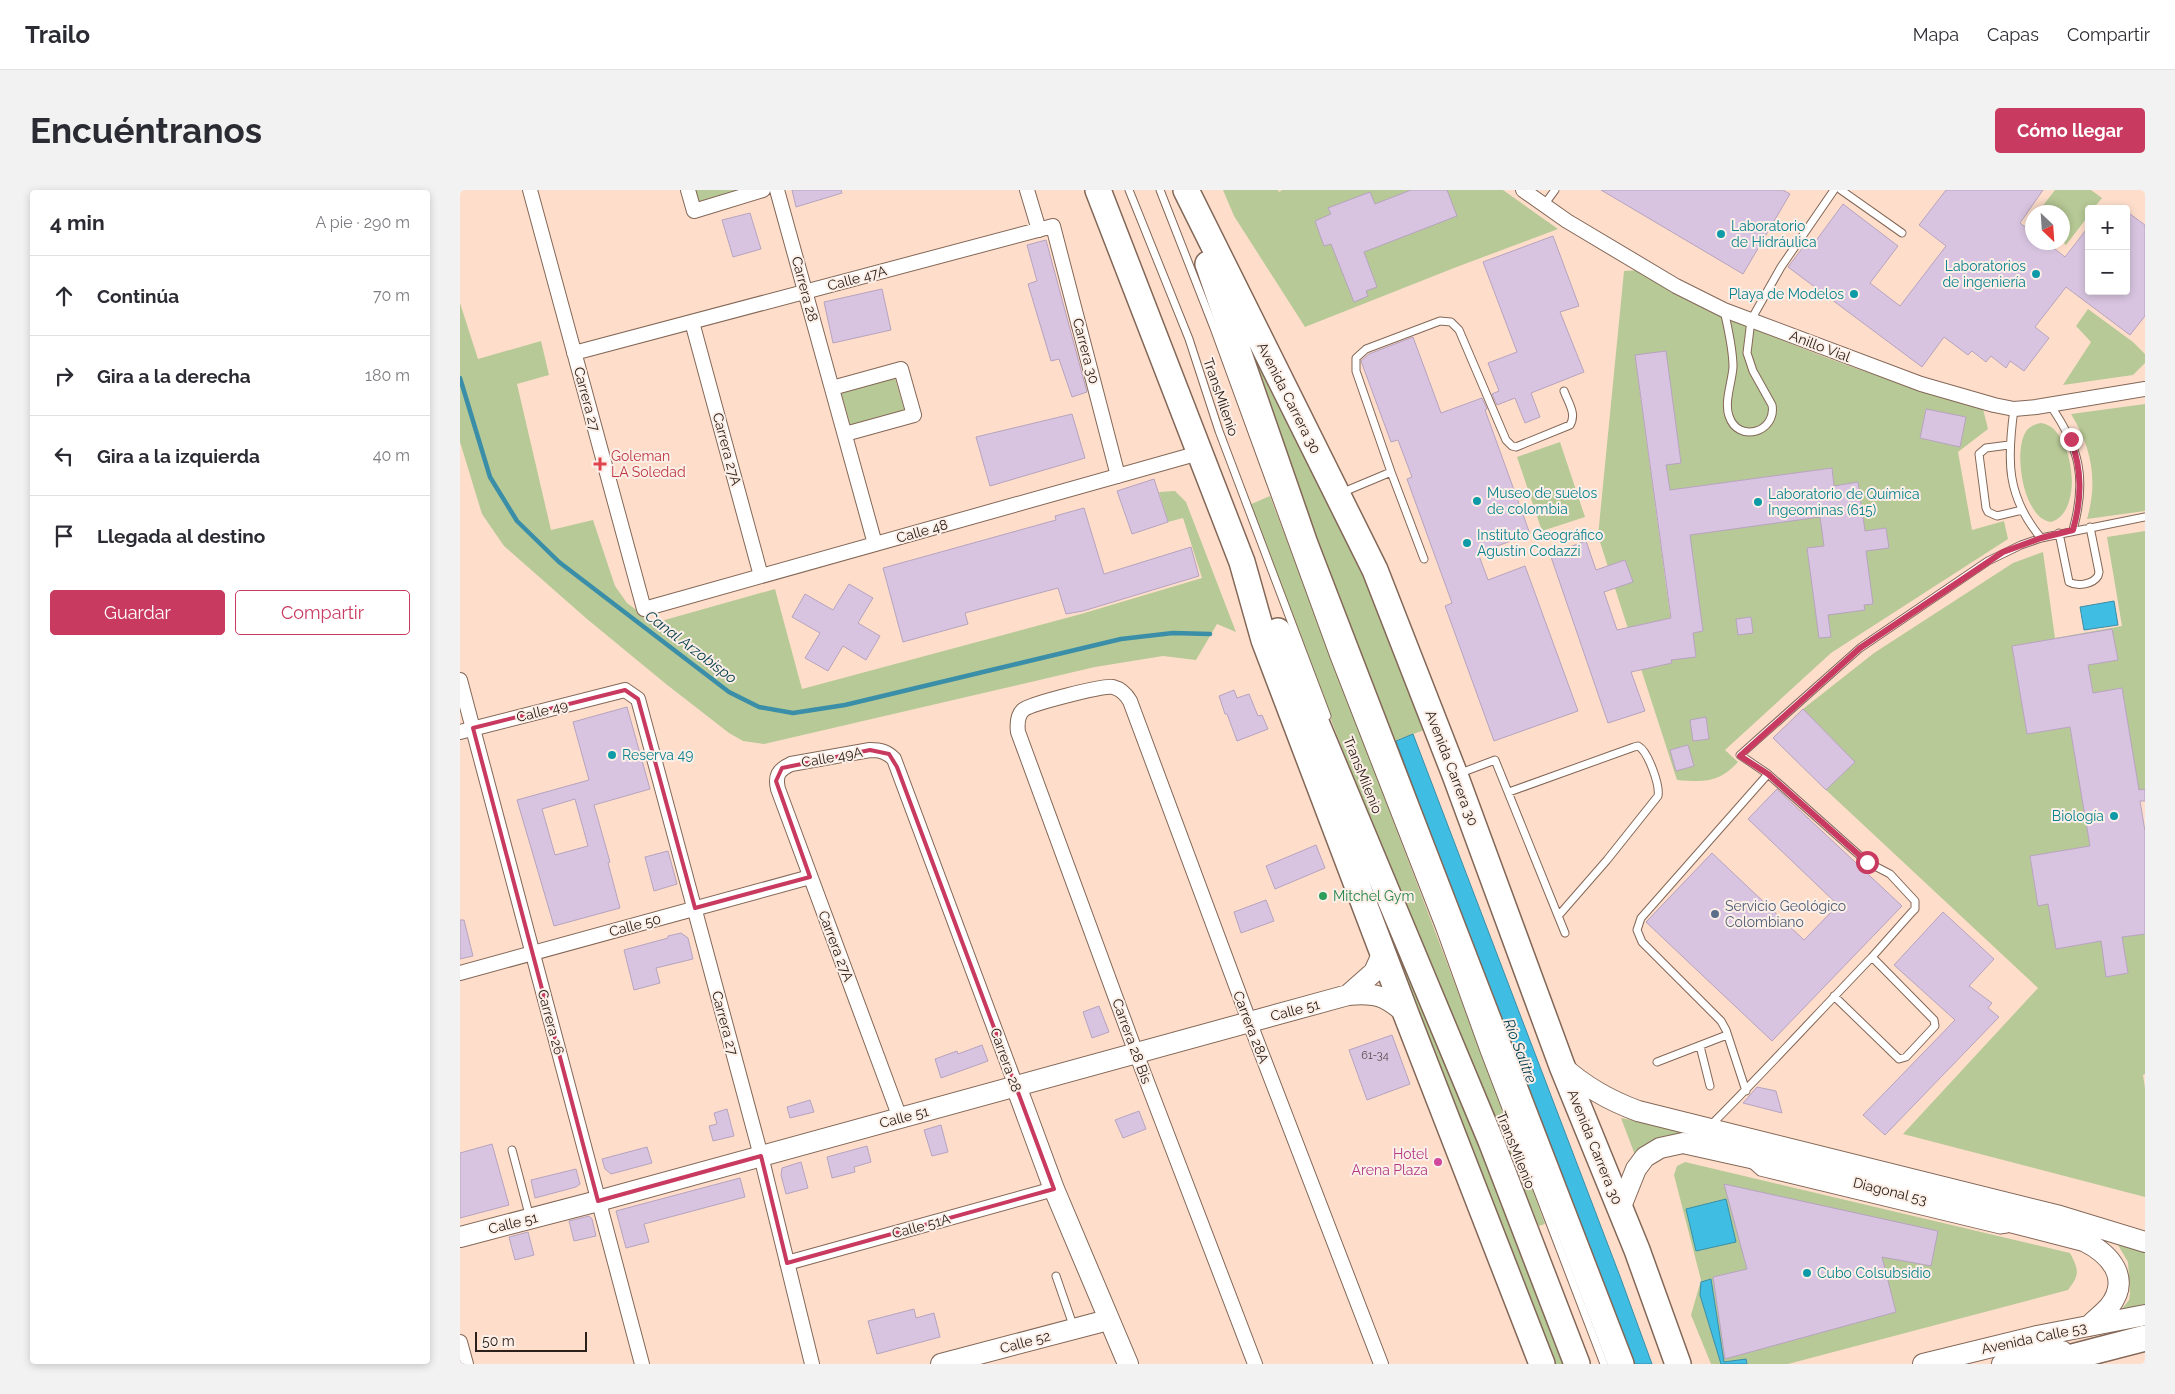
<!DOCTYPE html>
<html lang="es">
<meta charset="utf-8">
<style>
:root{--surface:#fff;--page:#f2f2f3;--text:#2b2b33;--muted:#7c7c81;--line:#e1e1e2;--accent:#c93a60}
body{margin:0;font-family:Raleway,sans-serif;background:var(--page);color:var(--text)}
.controls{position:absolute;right:15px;top:15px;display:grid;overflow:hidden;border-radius:5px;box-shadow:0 2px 8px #0003}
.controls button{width:45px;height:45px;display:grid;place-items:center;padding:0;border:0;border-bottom:1px solid var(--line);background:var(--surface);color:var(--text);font:25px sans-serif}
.compass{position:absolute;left:1565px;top:15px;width:45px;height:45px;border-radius:50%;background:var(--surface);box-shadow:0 2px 8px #0003;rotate:155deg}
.scale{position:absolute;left:15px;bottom:12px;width:112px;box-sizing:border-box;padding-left:5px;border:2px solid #2c211a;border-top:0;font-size:14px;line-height:18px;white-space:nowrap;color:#2c211a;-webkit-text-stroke:4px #fcefe8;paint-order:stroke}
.stop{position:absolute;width:15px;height:15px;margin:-11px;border:4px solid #c93a60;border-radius:50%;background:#fff}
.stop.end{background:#c93a60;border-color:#fff;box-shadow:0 1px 5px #0008}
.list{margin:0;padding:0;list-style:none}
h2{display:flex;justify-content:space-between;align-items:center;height:65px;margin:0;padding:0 20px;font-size:21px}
h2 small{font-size:16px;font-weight:400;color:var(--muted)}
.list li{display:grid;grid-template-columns:32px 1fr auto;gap:15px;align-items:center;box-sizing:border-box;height:80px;padding:0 20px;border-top:1px solid var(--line)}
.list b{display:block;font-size:19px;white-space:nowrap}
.list em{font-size:16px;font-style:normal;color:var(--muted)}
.actions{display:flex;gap:10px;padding:15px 20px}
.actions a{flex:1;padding:11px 0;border:1px solid var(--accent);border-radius:5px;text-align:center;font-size:18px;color:var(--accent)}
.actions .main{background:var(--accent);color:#fff}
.icon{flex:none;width:28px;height:28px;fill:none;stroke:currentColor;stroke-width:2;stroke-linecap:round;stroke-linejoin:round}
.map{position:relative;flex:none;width:1685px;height:1174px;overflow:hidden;border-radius:5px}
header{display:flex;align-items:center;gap:30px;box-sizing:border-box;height:70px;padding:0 25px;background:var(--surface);border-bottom:1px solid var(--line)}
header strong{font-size:24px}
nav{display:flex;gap:28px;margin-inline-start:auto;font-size:18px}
.intro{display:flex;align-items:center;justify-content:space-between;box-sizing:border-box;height:120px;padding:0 30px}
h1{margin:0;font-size:35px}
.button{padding:12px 22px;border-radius:5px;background:var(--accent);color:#fff;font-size:18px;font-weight:700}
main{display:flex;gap:30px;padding:0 30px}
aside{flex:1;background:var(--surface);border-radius:5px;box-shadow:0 2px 8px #0003}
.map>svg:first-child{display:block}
.green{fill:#b7c996;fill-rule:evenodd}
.water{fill:#40bde3;stroke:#3a8ea7}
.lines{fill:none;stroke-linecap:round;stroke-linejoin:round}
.stream{stroke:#3a8ea7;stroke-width:4.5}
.building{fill:#d8c4e0;stroke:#b6a3be;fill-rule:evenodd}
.lane-casing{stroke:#836757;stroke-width:9}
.street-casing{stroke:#836757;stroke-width:16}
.secondary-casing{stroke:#836757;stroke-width:22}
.highway-casing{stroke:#836757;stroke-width:28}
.lane{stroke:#fff;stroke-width:7}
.street{stroke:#fff;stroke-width:14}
.secondary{stroke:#fff;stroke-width:20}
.highway{stroke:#fff;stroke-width:25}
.route{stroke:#c93a60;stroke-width:6}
.marked{fill:none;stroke:#c93a60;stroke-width:4;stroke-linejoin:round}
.culture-dot{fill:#0f9aa8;stroke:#fcefe8;stroke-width:2}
.health-dot{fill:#e0444e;stroke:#fcefe8;stroke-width:2}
.leisure-dot{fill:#2e9e5b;stroke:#fcefe8;stroke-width:2}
.service-dot{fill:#5c6f8a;stroke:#fcefe8;stroke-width:2}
.hotel-dot{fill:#d1479c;stroke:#fcefe8;stroke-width:2}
.labels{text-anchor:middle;stroke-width:4;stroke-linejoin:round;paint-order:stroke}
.number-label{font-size:11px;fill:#574a4c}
.culture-label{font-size:14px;fill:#0d838f;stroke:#fcefe8;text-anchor:start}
.street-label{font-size:14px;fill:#2c211a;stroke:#fcefe8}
.health-label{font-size:14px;fill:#be3a42;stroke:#fcefe8;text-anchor:start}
.leisure-label{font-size:14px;fill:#27864d;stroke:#fcefe8;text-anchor:start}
.service-label{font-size:14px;fill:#4e5e75;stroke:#fcefe8;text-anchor:start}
.hotel-label{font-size:14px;fill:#b23c85;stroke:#fcefe8;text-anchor:end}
.water-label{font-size:15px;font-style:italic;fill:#053e4d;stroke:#fcefe8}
</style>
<header>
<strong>Trailo</strong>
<nav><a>Mapa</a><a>Capas</a><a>Compartir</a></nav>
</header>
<div class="intro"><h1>Encuéntranos</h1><a class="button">Cómo llegar</a></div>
<main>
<aside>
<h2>4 min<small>A pie · 290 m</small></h2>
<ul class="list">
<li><svg class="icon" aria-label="ahead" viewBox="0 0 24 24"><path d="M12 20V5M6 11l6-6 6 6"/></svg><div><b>Continúa</b></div><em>70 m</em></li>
<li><svg class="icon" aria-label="right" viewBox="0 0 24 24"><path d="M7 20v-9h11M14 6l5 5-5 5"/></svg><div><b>Gira a la derecha</b></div><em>180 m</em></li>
<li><svg class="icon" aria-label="left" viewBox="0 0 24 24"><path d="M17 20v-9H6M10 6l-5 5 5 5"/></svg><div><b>Gira a la izquierda</b></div><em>40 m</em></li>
<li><svg class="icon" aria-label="arrive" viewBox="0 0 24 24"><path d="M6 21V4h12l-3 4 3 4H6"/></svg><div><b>Llegada al destino</b></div></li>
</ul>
<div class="actions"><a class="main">Guardar</a><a>Compartir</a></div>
</aside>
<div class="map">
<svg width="1685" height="1174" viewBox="0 0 1685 1174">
<rect width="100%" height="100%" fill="#fedecb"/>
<path class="green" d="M228 0H303L234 21Z
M763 0H818L819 2 822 0H1043L1098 39 994 78 845 137 774 26Z
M1595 0H1631L1642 8 1633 19H1629V25L1606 55 1603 52 1602 22H1578Z
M1180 80C1220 101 1259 123 1300 141 1372 172 1447 197 1523 219L1528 239 1498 262 1512 340 1544 331 1548 349 1371 463 1265 560 1278 572C1259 593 1244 592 1217 590L1138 346 1164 81ZM1206 161 1221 272 1206 275 1210 300 1372 278 1374 296 1398 292 1405 341 1426 338 1406 361 1413 414 1404 415 1405 420 1383 423 1367 417 1371 446 1359 448 1347 359 1364 356 1362 342 1385 323 1214 347 1233 367 1243 441 1233 443 1236 467 1216 469 1175 166ZM1466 219 1506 227 1500 257 1460 248ZM1165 370 1172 391 1159 396 1151 375ZM1202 430 1212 473 1185 479 1175 436ZM1228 555 1234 576 1216 581 1210 560Z
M759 84 888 347 967 539 929 553Z
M0 113 18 169 81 151 89 185 57 194 91 340 133 330 155 396 167 413 194 433 315 399 342 499 621 424 742 388 723 328 708 332 699 302 715 301 726 312 776 442 757 434 736 470 703 466 635 477 304 554 283 551 269 543 206 494 127 429 44 356 22 324 0 252Z
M1628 119 1673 152 1685 164V173L1673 185 1603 195 1631 152 1616 136Z
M435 188 445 222 391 237 380 200Z
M1685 214V321L1627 329C1638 291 1632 258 1611 224Z
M1581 233C1613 236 1626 322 1591 332 1563 329 1552 259 1567 240 1571 236 1575 234 1581 233Z
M1100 252 1125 327 1082 341 1057 267Z
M810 306 1050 939 1085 1034 1079 1036 891 582 789 315Z
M1685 341V599L1679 600 1662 498 1633 503 1628 475 1658 470 1652 439 1552 456 1567 544 1610 537 1630 656 1570 666 1578 716 1632 706 1592 733 1596 759 1641 751 1647 787 1668 783 1662 747 1685 744V884L1683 885 1685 898V1007L1443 944 1578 798 1366 600 1394 572 1343 519 1414 463 1553 373 1583 362 1595 448 1662 436 1647 347Z
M903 677 964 805 1106 1174H1091Z
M1161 928 1221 939 1219 944 1196 949 1175 965Z
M1225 972 1610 1063C1619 1080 1620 1085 1608 1100L1328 1174H1251L1231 1125 1241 1090 1214 985 1217 976Z
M1640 1043 1685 1057V1114L1661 1120 1669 1110 1670 1103 1668 1072 1658 1055Z"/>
<path class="water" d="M1654 411 1658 435 1624 440 1620 417Z
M953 544 1161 1089 1192 1174H1168L936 551Z
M1266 1009 1276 1052 1236 1061 1226 1019Z
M1251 1089 1264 1172 1286 1169 1287 1174H1261L1240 1105 1241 1092Z"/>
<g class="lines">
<path class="stream" d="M0 188 30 287 57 331 99 372 269 502 299 517 333 523 385 515 661 449 713 443 750 444"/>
</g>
<path class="building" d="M332 0H381L382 3 336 17Z
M951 0H987L997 26 904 62 917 97 906 101 908 106 894 112 871 54 864 56 855 31 871 24 868 18 910 2 915 14Z
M1141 0H1323L1330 4 1283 84Z
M1486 0H1583L1560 33 1572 42V52H1586L1605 67 1629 36V101H1666V21L1685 35V126L1670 145 1606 97 1575 137 1589 148 1564 181 1550 171 1546 178 1531 166 1526 172 1512 161 1508 165 1484 147 1462 177 1328 77 1350 48 1355 52 1383 14 1438 56 1410 93 1440 116 1486 56 1459 35Z
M290 23 301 59 273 67 262 30Z
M1093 46 1119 116 1100 122 1124 182 1071 203 1080 227 1065 233 1055 208 1037 215 1032 204 1039 201 1028 173 1057 162 1023 72Z
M586 50 627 202 612 207 599 169 591 171 568 94 577 91 567 55Z
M422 99 431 140 373 153 364 112Z
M953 147 981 223 1022 208 1027 219 1025 220 1070 344 1018 363 1028 390 1065 376 1118 521 1034 551 985 416 992 413 947 289 952 287 938 250 931 252 901 171 909 164Z
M1206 161 1221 273 1206 275 1210 300 1372 278 1374 296 1398 292 1405 341 1426 338 1429 358 1406 361 1413 414 1404 415 1405 420 1368 425 1371 447 1359 448 1347 358 1364 356 1360 327 1230 345 1243 441 1233 443 1236 467 1211 470 1212 473 1171 482 1185 521 1148 533 1090 364 1126 351 1136 380 1165 370 1173 392 1144 402 1157 440 1211 428 1175 165Z
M1466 219 1506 227 1500 257 1460 248Z
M612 224 625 268 530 296 516 247Z
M694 289 708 332 672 344 657 301Z
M624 318 644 384 731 357 739 386 623 421 606 424 598 398 505 423 508 434 443 452 423 378 596 330 595 326Z
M389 394 413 408 398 433 420 446 406 470 383 456 368 481 345 468 360 443 332 427 345 404 373 420Z
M1291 427 1293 443 1278 445 1276 429Z
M1652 439 1658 470 1628 475 1633 503 1662 498 1679 600 1685 599V611H1680L1685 641V744L1662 747 1668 783 1646 787 1641 751 1596 759 1588 714 1578 716 1570 666 1630 656 1610 537 1567 544 1552 456Z
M774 500 777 508 789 504 798 526 802 525 808 539 777 551 767 524H765L759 506Z
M167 517 190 599 134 615 150 672 148 673 160 718 94 736 57 610 129 590 113 532ZM115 609 128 656 95 665 82 619Z
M1343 519 1395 572 1366 600 1313 548Z
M1246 527 1249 549 1233 551 1230 530Z
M1228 555 1234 576 1216 581 1210 560Z
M1317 599 1442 716 1312 851 1186 732 1252 663 1344 750 1378 715 1288 629Z
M856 655 865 678 815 699 806 676Z
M208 661 217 694 194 701 185 667Z
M806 710 814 731 781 743 774 722Z
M1483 722 1534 769 1509 796 1532 813 1528 818 1539 827 1425 945 1403 925 1495 830 1434 775Z
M0 730H4L13 766 0 769Z
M221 743 228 748 233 769 196 778 200 793 174 800 164 760 208 748V746Z
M639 816 649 842 632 848 623 822Z
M932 845 950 894 907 910 889 860Z
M522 855 528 871 481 888 475 869 497 861 498 864Z
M1297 897 1316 901 1322 923 1283 913Z
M350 910 354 922 330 928 327 917Z
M267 919 274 946 253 951 249 936 257 934 254 923Z
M679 921 686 939 663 948 655 930Z
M481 935 488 962 472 966 464 940Z
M32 954 49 1015 0 1028V963Z
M407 956 411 972 394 977 395 982 372 988 367 967Z
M187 957 192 973 151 984 145 979 142 969Z
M341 972 348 998 326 1004 321 985 322 978Z
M116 979 120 994 116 997 75 1008 71 990Z
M280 988 285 1007 184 1034 189 1052 166 1058 156 1021Z
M1264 994 1478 1041 1471 1076 1422 1067 1436 1122 1265 1169 1253 1087 1287 1079Z
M129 1026 132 1029 136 1046 114 1051 109 1031Z
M68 1042 74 1065 55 1070 49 1047Z
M454 1119 456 1128 474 1123 480 1147 417 1164 408 1131Z"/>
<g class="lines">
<defs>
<path id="lane" d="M669 0 729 149 759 241 867 526
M700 0 754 138 874 467 980 739 1024 861 1144 1174
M1381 0 1442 43
M1084 15 1095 0
M1264 120C1268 139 1273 158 1273 177 1272 192 1264 212 1269 226 1278 254 1317 242 1312 215L1293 181 1287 163 1291 130 1321 77 1374 0
M1590 215C1620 258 1627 289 1613 340
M1554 219C1547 270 1546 306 1581 348
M1549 255 1526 258 1519 264 1526 318 1528 322 1537 326 1562 320
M931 282 964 369
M881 303 931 282 896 181V168L906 159 980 131 991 132 999 140 1046 250 1052 256 1056 257 1110 235C1117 224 1108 212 1104 201
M1599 343 1609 392C1618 397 1633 394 1638 386L1639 382 1630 337
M998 584 1035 570 1105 743
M1049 602 1174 557 1178 556C1188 561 1200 595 1198 606L1147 670 1099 725
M1412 767 1452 722 1455 719V711L1430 684 1407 672 1308 584 1280 565 1400 458 1528 371 1561 355 1581 348 1685 327
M1240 856 1250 896
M1197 872 1267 845
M1286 901 1266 840 1261 831 1182 752 1177 740 1181 728 1308 584
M1251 935C1306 880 1358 823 1412 767L1474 830 1475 836 1446 867 1439 869 1374 806
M52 960 70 1028
M1291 974 1300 982 1540 1040 1547 1039
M596 1086 614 1138"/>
<path id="street" d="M70 0 184 419 739 263
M228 0 234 21 303 0
M317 0 415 354
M567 0 579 40
M1063 0 1107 31 1216 96 1264 120 1461 194 1534 215 1554 219 1576 217 1685 199
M232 132 301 386
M114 163 593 36 658 286
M372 198 441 179 454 225 385 244
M0 490 182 1174
M0 542 165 500 178 509 301 966 352 1174
M0 783 350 687
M440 928 318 599C315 586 318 580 331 574L410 560C421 560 427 562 434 569L556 896
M327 1073 594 999
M0 1152 6 1174
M795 1174 676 863 558 542C557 534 557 526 563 520 570 514 643 495 653 497 661 499 666 504 670 511L794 844 921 1174"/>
<path id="secondary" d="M888 805 914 782 923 762
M1102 876C1125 897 1148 910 1178 921L1600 1026 1685 1052
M556 896 594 999 668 1174
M1160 1019 1176 979 1185 967 1200 958 1223 953 1350 981 1624 1051C1650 1064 1672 1088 1649 1117 1643 1124 1635 1129 1629 1136
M0 1047 138 1011 888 805C915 802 926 806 946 824
M481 1174 648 1130
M1463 1174 1577 1146 1685 1125
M1542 1174 1602 1161"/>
<path id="highway" d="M638 0 782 372 804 450 946 824 1082 1174
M726 0 915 380 995 585 1102 876 1177 1060 1218 1174
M748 74 845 354 1161 1174
M818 441 1031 951 1117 1174
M1585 1174 1685 1148"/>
</defs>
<use href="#lane" class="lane-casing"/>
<use href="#street" class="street-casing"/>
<use href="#secondary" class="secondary-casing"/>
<use href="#highway" class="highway-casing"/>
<use href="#lane" class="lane"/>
<use href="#street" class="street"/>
<use href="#secondary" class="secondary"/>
<use href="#highway" class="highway"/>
</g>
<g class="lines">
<path class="route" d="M1407 672 1308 584 1280 566 1400 458 1543 362 1581 348 1613 340C1622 308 1622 281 1611 249"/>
</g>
<path class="marked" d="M165 500 178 509 235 718 350 687 316 591 322 578 410 560 429 564 437 577 594 999 327 1073 301 966 138 1011 13 538Z"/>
<g class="culture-dot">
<circle cx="1261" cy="44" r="5"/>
<circle cx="1576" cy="84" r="5"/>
<circle cx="1394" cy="104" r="5"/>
<circle cx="1017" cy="311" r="5"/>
<circle cx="1298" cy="312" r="5"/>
<circle cx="1007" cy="353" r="5"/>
<circle cx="152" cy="565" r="5"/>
<circle cx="1654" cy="626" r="5"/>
<circle cx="1347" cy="1083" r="5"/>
</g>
<path class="health-dot" d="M137.5 266.5h5v5h5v5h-5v5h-5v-5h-5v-5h5z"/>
<circle class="leisure-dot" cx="863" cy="706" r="5"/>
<circle class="service-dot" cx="1255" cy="724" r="5"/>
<circle class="hotel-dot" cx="978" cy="972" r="5"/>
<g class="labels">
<g class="number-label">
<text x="915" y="869">61-34</text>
</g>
<g class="culture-label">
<text x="1271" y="41">Laboratorio<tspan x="1271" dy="16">de Hidráulica</tspan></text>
<text x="1566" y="81" text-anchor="end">Laboratorios<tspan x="1566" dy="16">de ingeniería</tspan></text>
<text x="1384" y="109" text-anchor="end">Playa de Modelos</text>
<text x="1027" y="308">Museo de suelos<tspan x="1027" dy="16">de colombia</tspan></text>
<text x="1308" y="309">Laboratorio de Química<tspan x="1308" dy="16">Ingeominas (615)</tspan></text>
<text x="1017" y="350">Instituto Geográfico<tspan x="1017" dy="16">Agustín Codazzi</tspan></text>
<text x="162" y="570">Reserva 49</text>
<text x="1644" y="631" text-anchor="end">Biología</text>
<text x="1357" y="1088">Cubo Colsubsidio</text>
</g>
<g class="street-label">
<text transform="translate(397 88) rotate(-15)" y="5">Calle 47A</text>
<text transform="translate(345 99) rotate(75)" y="5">Carrera 28</text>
<text transform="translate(1360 156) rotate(21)" y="5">Anillo Vial</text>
<text transform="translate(626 161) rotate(75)" y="5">Carrera 30</text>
<text transform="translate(761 207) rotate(71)" y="5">TransMilenio</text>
<text transform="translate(829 208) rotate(63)" y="5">Avenida Carrera 30</text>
<text transform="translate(127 209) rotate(75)" y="5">Carrera 27</text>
<text transform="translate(267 259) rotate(75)" y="5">Carrera 27A</text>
<text transform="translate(462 341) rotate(-16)" y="5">Calle 48</text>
<text transform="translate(82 521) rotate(-14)" y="5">Calle 49</text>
<text transform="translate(372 567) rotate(-10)" y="5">Calle 49A</text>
<text transform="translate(992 578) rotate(69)" y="5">Avenida Carrera 30</text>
<text transform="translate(903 585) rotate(68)" y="5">TransMilenio</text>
<text transform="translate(175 735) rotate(-15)" y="5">Calle 50</text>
<text transform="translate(376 756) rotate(69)" y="5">Carrera 27A</text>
<text transform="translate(835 820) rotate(-15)" y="5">Calle 51</text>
<text transform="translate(91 832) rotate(75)" y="5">Carrera 26</text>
<text transform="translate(265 833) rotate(75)" y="5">Carrera 27</text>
<text transform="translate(791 837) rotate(69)" y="5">Carrera 28A</text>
<text transform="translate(672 851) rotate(70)" y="5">Carrera 28 Bis</text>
<text transform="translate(546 870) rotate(70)" y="5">Carrera 28</text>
<text transform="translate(444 927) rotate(-15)" y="5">Calle 51</text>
<text transform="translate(1135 957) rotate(68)" y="5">Avenida Carrera 30</text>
<text transform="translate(1056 960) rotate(68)" y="5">TransMilenio</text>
<text transform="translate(1430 1001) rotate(14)" y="5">Diagonal 53</text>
<text transform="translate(53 1033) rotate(-14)" y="5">Calle 51</text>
<text transform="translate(461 1036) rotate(-15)" y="5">Calle 51A</text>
<text transform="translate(1574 1148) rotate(-12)" y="5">Avenida Calle 53</text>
<text transform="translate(565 1152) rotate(-15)" y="5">Calle 52</text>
</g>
<g class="health-label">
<text x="151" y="271">Goleman<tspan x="151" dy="16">LA Soledad</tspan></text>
</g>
<g class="leisure-label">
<text x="873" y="711">Mitchel Gym</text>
</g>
<g class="service-label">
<text x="1265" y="721">Servicio Geológico<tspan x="1265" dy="16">Colombiano</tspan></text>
</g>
<g class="hotel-label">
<text x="968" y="969">Hotel<tspan x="968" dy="16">Arena Plaza</tspan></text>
</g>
<g class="water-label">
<text transform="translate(231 457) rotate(37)" y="5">Canal Arzobispo</text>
<text transform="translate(1060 861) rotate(69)" y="5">Río Salitre</text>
</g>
</g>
</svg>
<div class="controls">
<button>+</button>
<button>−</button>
</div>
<svg class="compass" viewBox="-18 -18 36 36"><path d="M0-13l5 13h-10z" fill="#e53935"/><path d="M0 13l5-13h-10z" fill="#7c7c81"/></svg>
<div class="scale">50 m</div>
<div class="stop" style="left:1407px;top:672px"></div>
<div class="stop end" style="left:1611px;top:249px"></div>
</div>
</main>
